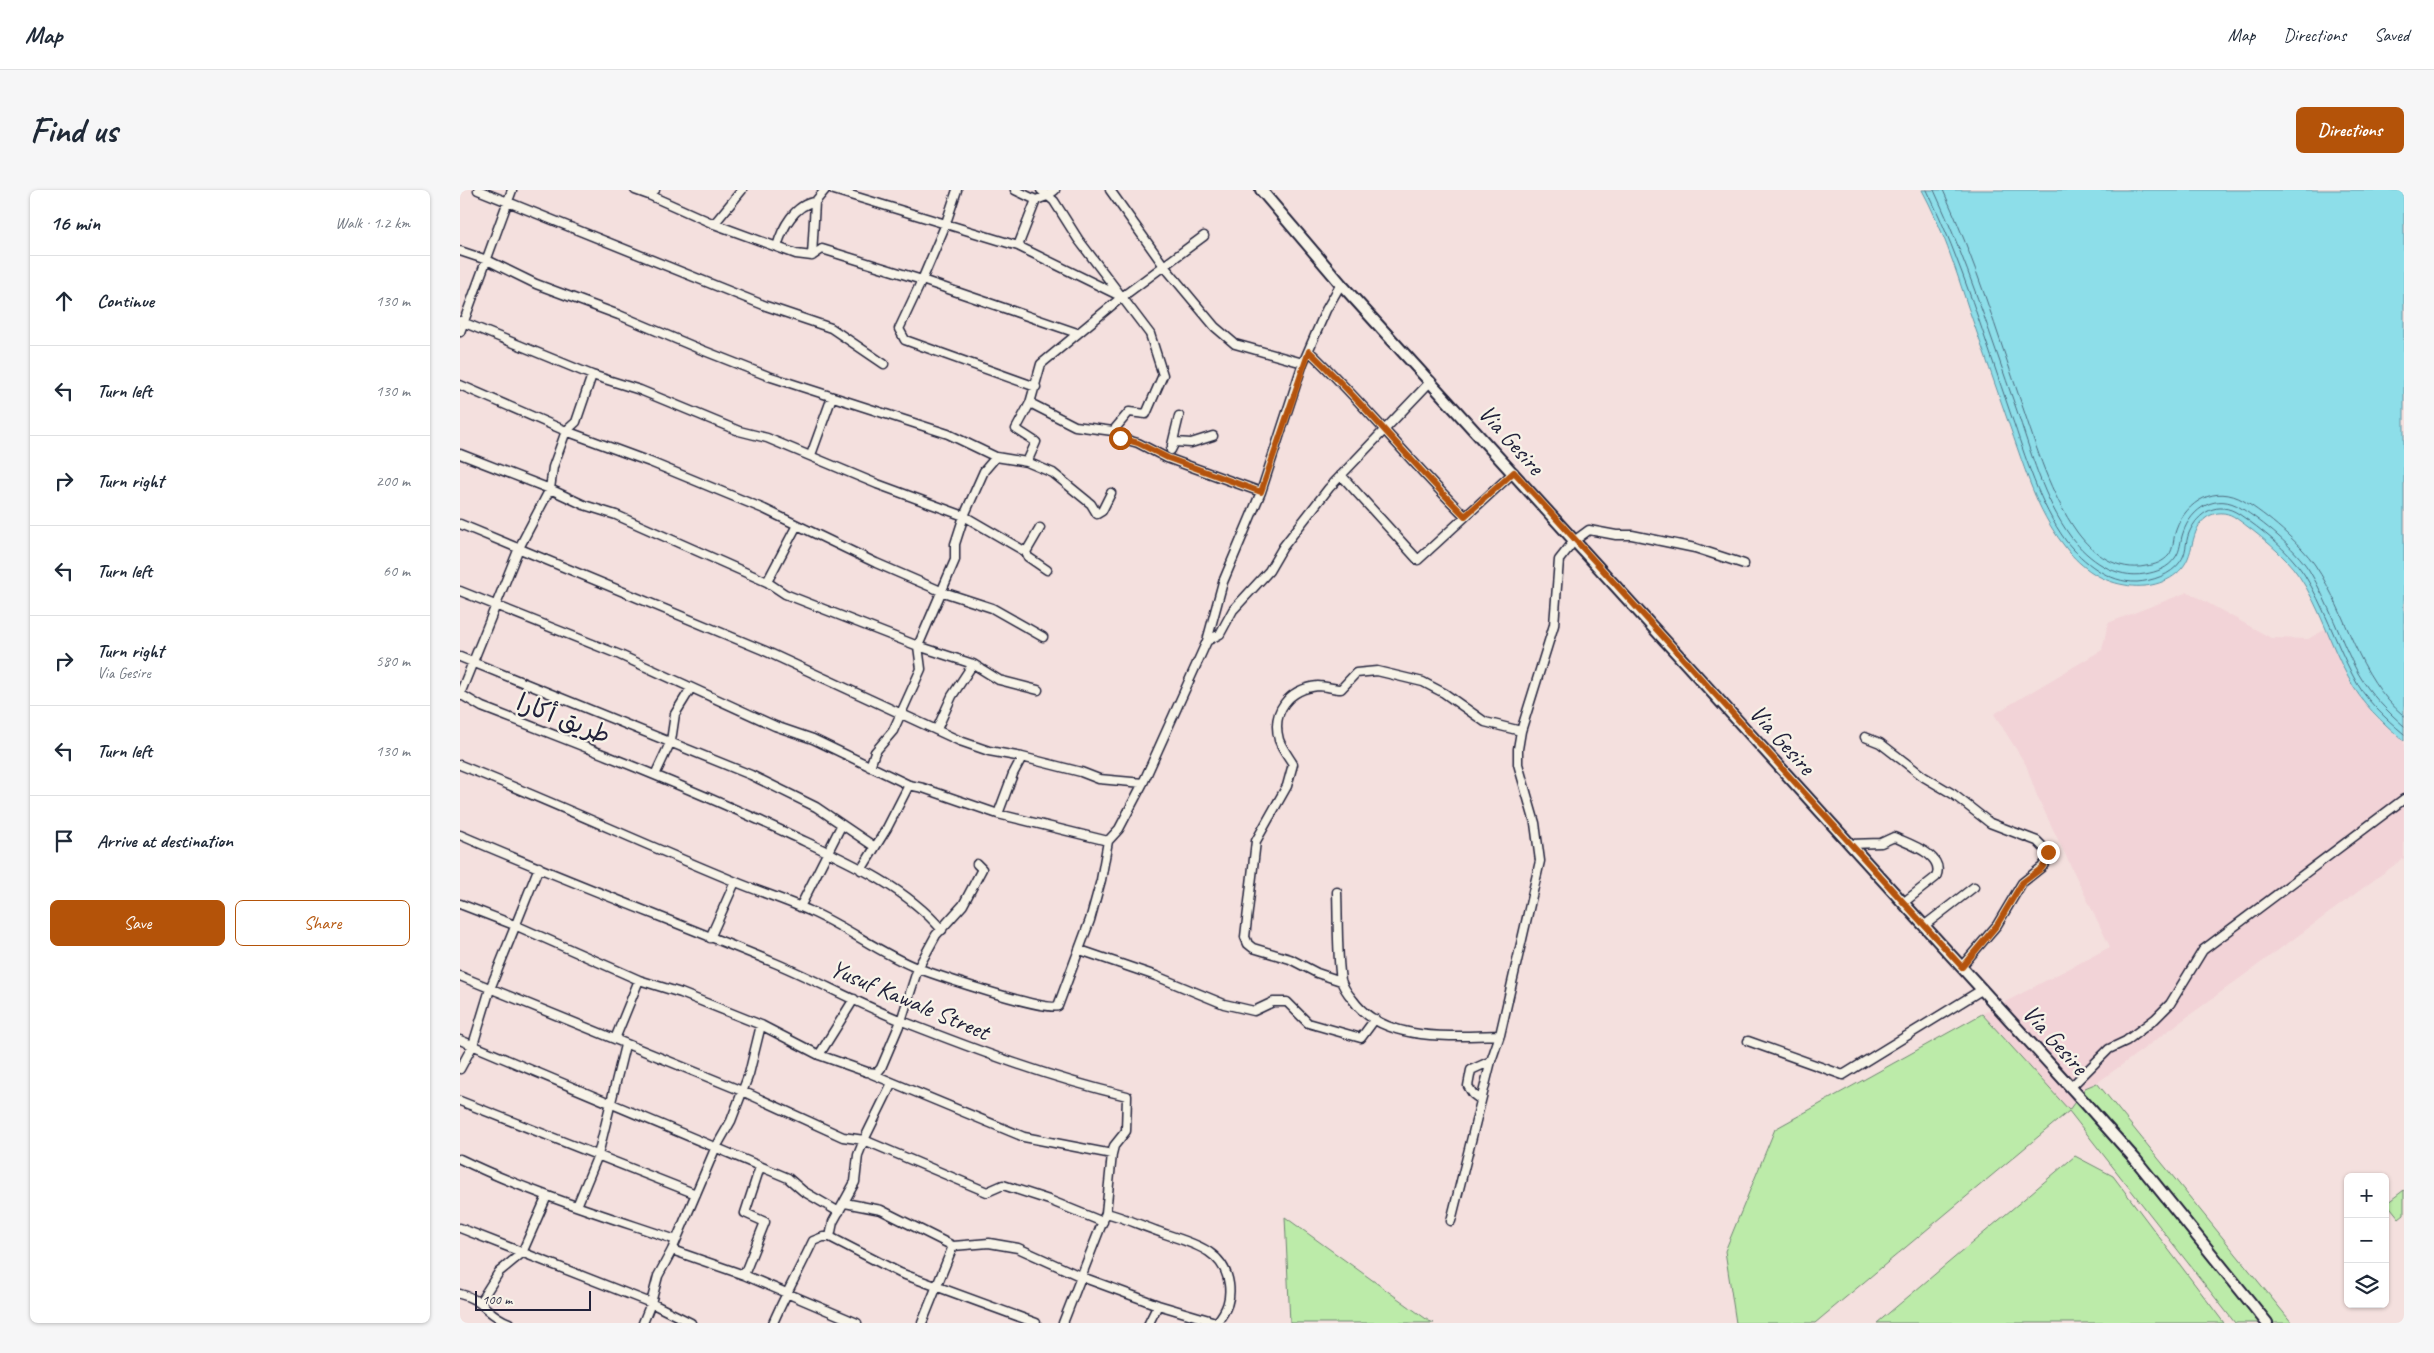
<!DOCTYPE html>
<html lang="en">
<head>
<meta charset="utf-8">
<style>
	body { margin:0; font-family:Caveat,"Playpen Sans Arabic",sans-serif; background:#f6f6f7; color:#1f2937 }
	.controls { position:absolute; right:15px; bottom:15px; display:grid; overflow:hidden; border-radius:8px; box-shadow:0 1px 4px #0004 }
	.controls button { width:45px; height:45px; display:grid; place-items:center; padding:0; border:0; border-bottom:1px solid #e0e1e3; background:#fff; color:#1f2937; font:25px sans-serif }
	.scale { position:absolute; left:15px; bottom:12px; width:116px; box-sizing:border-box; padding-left:5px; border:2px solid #22223b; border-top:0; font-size:14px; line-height:18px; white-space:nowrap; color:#22223b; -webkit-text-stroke:4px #f7f3e8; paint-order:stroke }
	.stop { position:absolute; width:15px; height:15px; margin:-11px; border:4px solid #b45309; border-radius:50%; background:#fff }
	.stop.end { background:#b45309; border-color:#fff; box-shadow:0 1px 5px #0008 }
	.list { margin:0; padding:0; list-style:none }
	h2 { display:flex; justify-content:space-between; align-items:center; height:65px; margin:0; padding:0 20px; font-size:21px }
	h2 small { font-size:16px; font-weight:400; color:#747a83 }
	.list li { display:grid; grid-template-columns:32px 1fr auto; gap:15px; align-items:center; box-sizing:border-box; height:90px; padding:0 20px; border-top:1px solid #e0e1e3 }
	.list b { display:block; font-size:19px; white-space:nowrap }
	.list p { margin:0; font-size:16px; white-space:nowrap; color:#747a83 }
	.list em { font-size:16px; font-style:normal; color:#747a83 }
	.actions { display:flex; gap:10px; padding:15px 20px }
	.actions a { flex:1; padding:11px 0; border:1px solid #b45309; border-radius:8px; text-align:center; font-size:18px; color:#b45309 }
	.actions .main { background:#b45309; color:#fff }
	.icon { flex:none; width:28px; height:28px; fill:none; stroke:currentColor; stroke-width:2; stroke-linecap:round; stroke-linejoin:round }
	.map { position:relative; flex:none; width:1944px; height:1133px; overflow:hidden; border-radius:8px }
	header { display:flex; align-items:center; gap:30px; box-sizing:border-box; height:70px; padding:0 25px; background:#fff; border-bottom:1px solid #e0e1e3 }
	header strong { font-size:24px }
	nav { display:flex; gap:28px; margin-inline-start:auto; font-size:18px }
	.intro { display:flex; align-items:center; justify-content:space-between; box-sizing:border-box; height:120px; padding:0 30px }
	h1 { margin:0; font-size:35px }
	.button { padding:12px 22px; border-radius:8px; background:#b45309; color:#fff; font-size:18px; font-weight:700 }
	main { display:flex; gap:30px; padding:0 30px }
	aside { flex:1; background:#fff; border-radius:8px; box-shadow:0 1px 4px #0004 }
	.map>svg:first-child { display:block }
</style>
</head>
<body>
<header>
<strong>Map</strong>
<nav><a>Map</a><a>Directions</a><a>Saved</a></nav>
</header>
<div class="intro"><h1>Find us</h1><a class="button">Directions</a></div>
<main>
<aside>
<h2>16 min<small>Walk · 1.2 km</small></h2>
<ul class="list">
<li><svg class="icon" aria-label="ahead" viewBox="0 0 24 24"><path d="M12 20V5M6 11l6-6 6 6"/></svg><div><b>Continue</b></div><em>130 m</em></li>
<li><svg class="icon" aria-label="left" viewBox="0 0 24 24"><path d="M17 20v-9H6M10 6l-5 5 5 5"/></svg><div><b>Turn left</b></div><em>130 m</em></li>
<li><svg class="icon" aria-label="right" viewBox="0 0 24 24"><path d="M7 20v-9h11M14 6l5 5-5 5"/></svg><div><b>Turn right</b></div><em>200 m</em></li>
<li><svg class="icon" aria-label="left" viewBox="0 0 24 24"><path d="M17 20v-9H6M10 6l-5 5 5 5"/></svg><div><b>Turn left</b></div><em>60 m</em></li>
<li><svg class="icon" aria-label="right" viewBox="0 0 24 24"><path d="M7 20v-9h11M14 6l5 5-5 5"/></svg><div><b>Turn right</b><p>Via Gesire</p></div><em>580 m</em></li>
<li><svg class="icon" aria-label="left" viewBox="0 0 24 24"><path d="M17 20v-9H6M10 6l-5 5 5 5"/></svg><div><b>Turn left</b></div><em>130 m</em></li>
<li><svg class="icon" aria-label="arrive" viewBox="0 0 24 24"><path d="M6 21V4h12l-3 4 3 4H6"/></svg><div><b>Arrive at destination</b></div></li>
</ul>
<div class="actions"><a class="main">Save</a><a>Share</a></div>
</aside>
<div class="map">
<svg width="1944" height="1133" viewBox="0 0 1944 1133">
	<rect width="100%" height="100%" fill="#f4e0de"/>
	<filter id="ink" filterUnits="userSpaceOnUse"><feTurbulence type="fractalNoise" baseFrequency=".02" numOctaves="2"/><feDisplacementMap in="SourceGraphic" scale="10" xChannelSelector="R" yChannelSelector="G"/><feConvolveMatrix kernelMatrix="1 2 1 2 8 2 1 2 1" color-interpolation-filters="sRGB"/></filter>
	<g filter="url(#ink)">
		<path fill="#f2d3d7" d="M1728,402L1811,448L1848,449L1866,439L1887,487L1899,505L1916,527L1944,551V668L1637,893L1625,898L1609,921L1522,824L1650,757L1577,606L1566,575L1534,524L1642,460L1648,433Z"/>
		<path fill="#bceba9" stroke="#6f8672" d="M1522,824L1609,920L1625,898L1637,893L1832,1133H1775L1609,921L1355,1133H1276L1265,1061L1315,939Z
			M1615,966L1653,986L1764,1133H1417Z
			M1944,1000V1024L1939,1028L1927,1013Z
			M825,1027L969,1131L974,1133H830Z"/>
		<path fill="#8ddee9" stroke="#6293a3" d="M1462,0H1944V551C1922,532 1901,513 1888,487C1870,454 1860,417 1839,386C1824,364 1798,344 1776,328C1769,323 1760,321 1751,325C1729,335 1736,362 1722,378C1709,394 1684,399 1665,395C1639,391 1618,375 1603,354C1577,321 1565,279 1551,240C1537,199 1522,158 1508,117C1495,77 1482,37 1462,0Z"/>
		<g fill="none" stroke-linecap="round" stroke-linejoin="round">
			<path stroke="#4d6d81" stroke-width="1" d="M1467,0C1502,72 1525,150 1551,225C1566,268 1579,314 1606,351C1623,372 1649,393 1677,392C1692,391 1711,385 1720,372C1727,363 1725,353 1729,343C1738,322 1758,310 1779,324C1801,339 1829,361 1844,384C1864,416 1875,451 1892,484C1904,509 1924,527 1944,544
				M1474,0C1507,71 1530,145 1556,218C1571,262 1583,309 1611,347C1629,370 1655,389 1685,384C1697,382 1708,378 1715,368C1721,360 1720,351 1723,343C1731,318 1757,302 1781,318C1803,332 1835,358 1849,380C1869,413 1880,450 1898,483C1910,504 1926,520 1944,536
				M1483,0C1515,69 1537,143 1562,215C1577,259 1590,304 1617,342C1633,364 1658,382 1686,376C1695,375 1703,372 1709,365C1714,358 1713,348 1716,340C1726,311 1756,294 1784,311C1807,325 1840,353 1855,375C1889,426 1896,485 1944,526"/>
			<defs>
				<path id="minor" d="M18,0L306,116L371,138L424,174
					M175,0L189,5L195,0
					M374,0L558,56L660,106
					M555,0L576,10L587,6L595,0
					M581,0L594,11L618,49L690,144L703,185L686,224L669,222L653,241
					M650,0L704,76L755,137L775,154L843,173
					M189,5L254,34L336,64L352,66L355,12L365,0
					M254,34L282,0
					M558,56L576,10
					M317,57C322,38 335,14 355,12
					M0,61L27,70L76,94L159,125L242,160L308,186L488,244L536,267L567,272L593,283L631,314L637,324L642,321L651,303
					M352,66L362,59L462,90L485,36L497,0
					M0,131L132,185L180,200L279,241L307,248L417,294L504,326L566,362L568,367L587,380
					M0,142L52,0
					M849,161C904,213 951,273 1005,326
					M0,195L106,241L190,272L304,319L416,373L483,402L532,418L583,447
					M576,197L445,150L439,139L462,90L617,143
					M570,213L615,236L653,241L660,248L678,253L707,268L801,302
					M712,255L719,226
					M711,260L715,252L731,253L753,246
					M0,264L90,299L124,315L156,325L307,392L325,404L458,456L513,474L539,490L578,500
					M351,265L372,207
					M567,272L576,252L556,239L570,213L581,174L662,107L744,46
					M881,285L958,370L1054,282
					M0,334L303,460L500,551L529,561L562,567L621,582L639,589L683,593
					M566,362L580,338
					M307,392L337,335
					M0,401L160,465L315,536L353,549L449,595L463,598L538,624L648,651
					M747,451L760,444L773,420L809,381L823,357L869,298L971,191
					M0,467L291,585L356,617L415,657
					M0,504L22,517C126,557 229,597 329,644C382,669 443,694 482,740
					M0,504L59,358L90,299L93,277L106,241L116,232L132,185
					M477,539L492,506L513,474
					M1405,547L1420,553L1464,587L1493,604L1530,633L1577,651L1588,662L1587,670L1582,677L1562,693L1537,735L1501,777
					M0,575C93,612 183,654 276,692C300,702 326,710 350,721C387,737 419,763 457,778C476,785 585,822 598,816L630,730L641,690L648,651L659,639L683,593L747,451L763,392L801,302L843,173L866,120L881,94
					M410,577L415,562L433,541L461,479L458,456L495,370V354L504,326L524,281L536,267
					M195,585L211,551L215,524L231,498
					M538,624L553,584L562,567
					M0,645C104,690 210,730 315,773C358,791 399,814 442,831C516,860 590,888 667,906L666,941L654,956L652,964L646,1023L603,1133
					M1390,654L1421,653L1434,647C1449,654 1486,665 1476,687L1443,713
					M401,680L427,638L449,595
					M877,702C878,728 877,766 881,790C883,798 888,804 893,810C923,853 994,846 1040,845
					M0,714L57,736L179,790L221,803L301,835L359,865L407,882L417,883L421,878L441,831L458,778L476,745L503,715L522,679L517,674
					M340,717L381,636
					M1465,735L1514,697
					M250,748L275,692
					M620,760L696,786L764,814L794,821L813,812H827L848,833L901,848L915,829
					M0,786L282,901L383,947L404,950L398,965L395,992L373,1032L370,1047
					M881,791L857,783L830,769L793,758L788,754L785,747L796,651L827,596L833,574C828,566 822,558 819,550C811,521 829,499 858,496C866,496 874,499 881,499L896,483L917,481L963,492L984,503L1025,532L1061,541
					M155,849L179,790
					M0,850L328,988L343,1001L379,1022
					M1288,851L1383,885L1523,799
					M359,865L394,809
					M0,879L13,855L30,799L79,677
					M412,884L564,947L652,964
					M432,893L404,950L527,1002L543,995L589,1010L643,1032
					M1611,897L1649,859L1666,851L1695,829L1710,814L1743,760L1944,609
					M1021,910L1013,904L1008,896L1011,880L1031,871
					M0,911L236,1004
					M0,969C70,1003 143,1025 216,1050
					M385,1013L421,1020L493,1056
					M117,1016L138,965L165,855
					M646,1023C663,1027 680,1035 697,1041C725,1052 764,1057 769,1094C771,1109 767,1120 757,1132
					M991,1031L1031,871L1040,845L1080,671L1075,633L1058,574V559L1061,541L1094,435L1099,370L1114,351L1129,340L1156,345H1172L1235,358L1284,374
					M0,1038L191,1113L231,1133
					M212,1060L284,1085L397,1133
					M284,1085L305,1032L285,1023L300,977
					M0,1104C23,1109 28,1126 49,1133
					M20,1112L39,1082L62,1063L87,1006
					M183,1133L191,1113L198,1086L212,1060L255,959L271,931L289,884L301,835
					M313,1133C325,1105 340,1079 353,1051L363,1047H370L440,1083L576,1133
					M462,1133L493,1056L529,1053L558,1058L622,1087L698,1115L759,1133
					M689,1133L698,1115"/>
				<path id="secondary" d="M801,0L881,94L1626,914L1675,969L1807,1133"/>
			</defs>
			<use href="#minor" stroke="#22223b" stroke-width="11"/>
			<use href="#secondary" stroke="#22223b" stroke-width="14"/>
			<use href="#minor" stroke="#f7f3e8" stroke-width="8"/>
			<use href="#secondary" stroke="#f7f3e8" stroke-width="10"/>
		</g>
	</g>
	<g fill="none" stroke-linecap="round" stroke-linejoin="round" filter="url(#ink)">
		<path stroke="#b45309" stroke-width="6" d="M660,248L678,253L708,268L801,302L849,161C904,213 951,273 1005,326L1054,282L1502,777L1537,735L1562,693L1582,678L1587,670L1588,662"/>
	</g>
	<g text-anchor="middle" stroke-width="4.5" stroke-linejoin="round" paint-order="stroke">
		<g font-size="25" fill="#22223b" stroke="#f7f3e8">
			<text transform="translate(1052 249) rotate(48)" y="9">Via Gesire</text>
			<text transform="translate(104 528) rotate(21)" y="9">طريق أكارا</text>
			<text transform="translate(1323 549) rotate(48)" y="9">Via Gesire</text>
			<text transform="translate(450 809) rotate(23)" y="9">Yusuf Kawale Street</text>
			<text transform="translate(1596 849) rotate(48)" y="9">Via Gesire</text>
		</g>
	</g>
</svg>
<div class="controls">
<button>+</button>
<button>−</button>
<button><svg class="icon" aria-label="layers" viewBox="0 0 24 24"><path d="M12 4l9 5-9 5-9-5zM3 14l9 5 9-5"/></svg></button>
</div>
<div class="scale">100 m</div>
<div class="stop" style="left:660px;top:248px"></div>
<div class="stop end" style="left:1588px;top:662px"></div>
</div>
</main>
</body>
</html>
